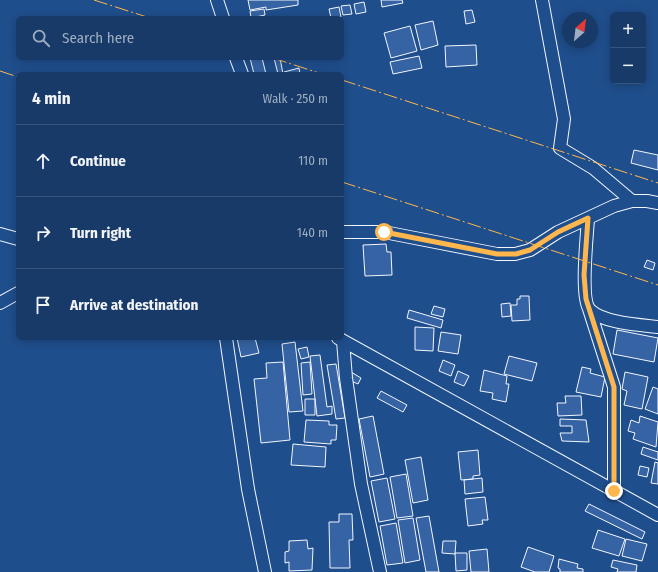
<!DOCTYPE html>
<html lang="en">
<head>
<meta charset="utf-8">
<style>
	body { margin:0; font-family:"Fira Sans Condensed",sans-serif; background:#244571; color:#f1f3f6 }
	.controls { position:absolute; right:12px; top:12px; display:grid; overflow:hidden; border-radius:6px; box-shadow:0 2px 10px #0003 }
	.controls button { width:36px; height:36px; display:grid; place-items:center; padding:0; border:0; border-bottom:1px solid #36547d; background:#173a69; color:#f1f3f6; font:20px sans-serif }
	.compass { position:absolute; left:562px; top:12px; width:36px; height:36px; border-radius:50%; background:#173a69; box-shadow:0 2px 10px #0003; rotate:28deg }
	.stop { position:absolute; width:12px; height:12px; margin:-9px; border:3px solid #ffb74d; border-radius:50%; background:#fff }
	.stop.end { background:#ffb74d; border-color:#fff; box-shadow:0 1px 4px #0008 }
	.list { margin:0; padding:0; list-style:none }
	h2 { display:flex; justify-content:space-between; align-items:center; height:52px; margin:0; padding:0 16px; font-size:17px }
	h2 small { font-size:13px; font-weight:400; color:#9eadc0 }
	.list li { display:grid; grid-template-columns:26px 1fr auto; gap:12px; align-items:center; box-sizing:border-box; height:72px; padding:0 16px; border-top:1px solid #36547d }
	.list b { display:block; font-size:15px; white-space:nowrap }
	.list em { font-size:13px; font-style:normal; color:#9eadc0 }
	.icon { flex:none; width:22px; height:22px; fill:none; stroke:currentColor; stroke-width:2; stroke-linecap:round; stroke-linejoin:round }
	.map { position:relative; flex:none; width:658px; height:572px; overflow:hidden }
	.search { position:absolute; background:#173a69; box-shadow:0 2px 10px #0003; left:16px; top:16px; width:328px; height:44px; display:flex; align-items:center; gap:10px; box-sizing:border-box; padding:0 14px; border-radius:6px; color:#9eadc0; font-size:15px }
	.panel { position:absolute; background:#173a69; box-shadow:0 2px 10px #0003; left:16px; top:72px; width:328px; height:268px; border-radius:6px }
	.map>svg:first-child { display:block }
</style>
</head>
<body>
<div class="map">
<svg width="658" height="572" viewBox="0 0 658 572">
	<rect width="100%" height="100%" fill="#1f4e8c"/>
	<path fill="#3563a3" stroke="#f2f6ff" d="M248,0H298V5L266,10V7L250,10Z
		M381,0H402L403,3L382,7Z
		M364,2L366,12L356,14L354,4Z
		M350,5L352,14L343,15L341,6Z
		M339,7L341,17L331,18L329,9Z
		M264,9L265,15L251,18L250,11Z
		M472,10L475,22L466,24L464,11Z
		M433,21L438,45L421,50L415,25Z
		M410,26L417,51L391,58L384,33Z
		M476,45L477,65L446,67L445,46Z
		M419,56L422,68L393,74L390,62Z
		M250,58H262L266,74H254Z
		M274,58H280L283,74H278Z
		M299,68L300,74H284V72Z
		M634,150L658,155V170L631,163Z
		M386,244L387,252H391L392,275L365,276L363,245Z
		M647,260L655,263L653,270L644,267Z
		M520,296H529L530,320L512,321L511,305H517V299H520Z
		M510,303L511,316L502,317L501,304Z
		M434,306L445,309L443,317L431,314Z
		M409,310L443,320L441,328L407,318Z
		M415,327L434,328L433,351L415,350Z
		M617,330L658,338L654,362L613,354Z
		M441,332L461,335L458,354L438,351Z
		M237,338H255L259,353L241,357Z
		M295,342L303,411L289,412L282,344Z
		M307,347L309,357L301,359L298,349Z
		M320,355L327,407L332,406V414L317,416L310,356Z
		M509,356L537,363L532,381L504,374Z
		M443,360L455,365L451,376L439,371Z
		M283,362L290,440L261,443L254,379L267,378L266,363Z
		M310,362L312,394L303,395L301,363Z
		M336,364L345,418L336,419L327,365Z
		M582,367L591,369L590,373L605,377L601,397L576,392Z
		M484,370L507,376L506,384H509L506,402L492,399L493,393L480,391Z
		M458,371L469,376L464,386L454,382Z
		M351,372L361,378L358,384L347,379Z
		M625,372L648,377L642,409L624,405L627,391L622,389Z
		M653,387L658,389V414L645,409Z
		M381,391L407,405L403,412L377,398Z
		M565,396H581L582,415L558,416L557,403H566Z
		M305,399H315V415H305Z
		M373,416L384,474L370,477L359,419Z
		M640,416L658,422L656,447L633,439L635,433L628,431L631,420L639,423Z
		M560,419L586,420L589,442L562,441L560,433H572V426H560Z
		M306,420L329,421V425H337L336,440H331V444L304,442Z
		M293,444L326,447L325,467L291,465Z
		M643,447L658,452V460L641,454Z
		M478,450L480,475L473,476V479L461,480L458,452Z
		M421,457L428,500L413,503L405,460Z
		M655,462L658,463V484L651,483Z
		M640,466L649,468L647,477L638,475Z
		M406,474L413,516L397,518L390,477Z
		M387,478L395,519L379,522L371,481Z
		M482,478L483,492L465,494L464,480Z
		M485,497L488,520H482L483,524L468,526L465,499Z
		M589,504L645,532L642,539L585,511Z
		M339,514H352L353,540H349L350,568H330L329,522H339Z
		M429,516L439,572H426L416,518Z
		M413,518L420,560L405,563L398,520Z
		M396,523L403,563L387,565L380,526Z
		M598,530L625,539L619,556L592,548Z
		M626,539L647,544L642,561L622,556Z
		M307,540L308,549L313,548L312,570L289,571V562L285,563V552L289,551V541Z
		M443,541H456L455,554L442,553Z
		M528,547L554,556L549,572H535L521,567Z
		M487,549L489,572H471L469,551Z
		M455,553H467V570L456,571Z
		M559,559L578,564L577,568L583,569V572H560V569L558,568Z
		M613,560L637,565L636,572H617L618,569L611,567Z"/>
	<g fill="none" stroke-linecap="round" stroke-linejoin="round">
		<defs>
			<path id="street" d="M217,0L223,18
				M542,0L564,119L560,148L593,168L632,201
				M236,58L242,74
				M588,219C587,235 580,300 590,310C603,323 640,325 658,327
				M342,232H384L497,254H515L530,250L558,232L614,206L632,201H647L658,203
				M0,234L18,239
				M0,303L18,293
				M589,309L614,387V491
				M226,338L248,489L265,572
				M338,338L658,515
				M343,341L346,378L361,484L380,572"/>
		</defs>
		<use href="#street" stroke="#f2f6ff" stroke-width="14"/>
		<use href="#street" stroke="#1f4e8c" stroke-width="12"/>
		<path stroke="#ffb74d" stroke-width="1" stroke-dasharray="14 3 2 3" stroke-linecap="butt" d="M94,0L150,18
			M273,58L322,74
			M0,71L18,77
			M342,80L658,183
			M342,182L658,285"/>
	</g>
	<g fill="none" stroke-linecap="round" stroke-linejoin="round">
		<path stroke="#ffb74d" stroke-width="5" d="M384,232L497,254H516L530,250L558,232L588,218L584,275L586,299L614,387V491"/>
	</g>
</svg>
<div class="controls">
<button>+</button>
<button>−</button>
</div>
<svg class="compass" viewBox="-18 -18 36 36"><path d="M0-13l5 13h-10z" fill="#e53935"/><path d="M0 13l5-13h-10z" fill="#9eadc0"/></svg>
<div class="stop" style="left:384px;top:232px"></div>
<div class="stop end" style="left:614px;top:491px"></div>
<div class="search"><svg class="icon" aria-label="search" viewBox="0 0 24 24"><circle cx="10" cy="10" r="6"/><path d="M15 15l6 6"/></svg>Search here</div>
<section class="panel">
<h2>4 min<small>Walk · 250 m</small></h2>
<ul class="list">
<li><svg class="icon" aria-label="ahead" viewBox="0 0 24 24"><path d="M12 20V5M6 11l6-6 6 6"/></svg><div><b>Continue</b></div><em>110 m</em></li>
<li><svg class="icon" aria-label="right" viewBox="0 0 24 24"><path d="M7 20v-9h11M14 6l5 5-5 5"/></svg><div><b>Turn right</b></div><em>140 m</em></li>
<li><svg class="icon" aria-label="arrive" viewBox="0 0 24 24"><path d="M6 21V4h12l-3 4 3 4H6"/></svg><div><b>Arrive at destination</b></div></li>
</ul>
</section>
</div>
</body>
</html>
